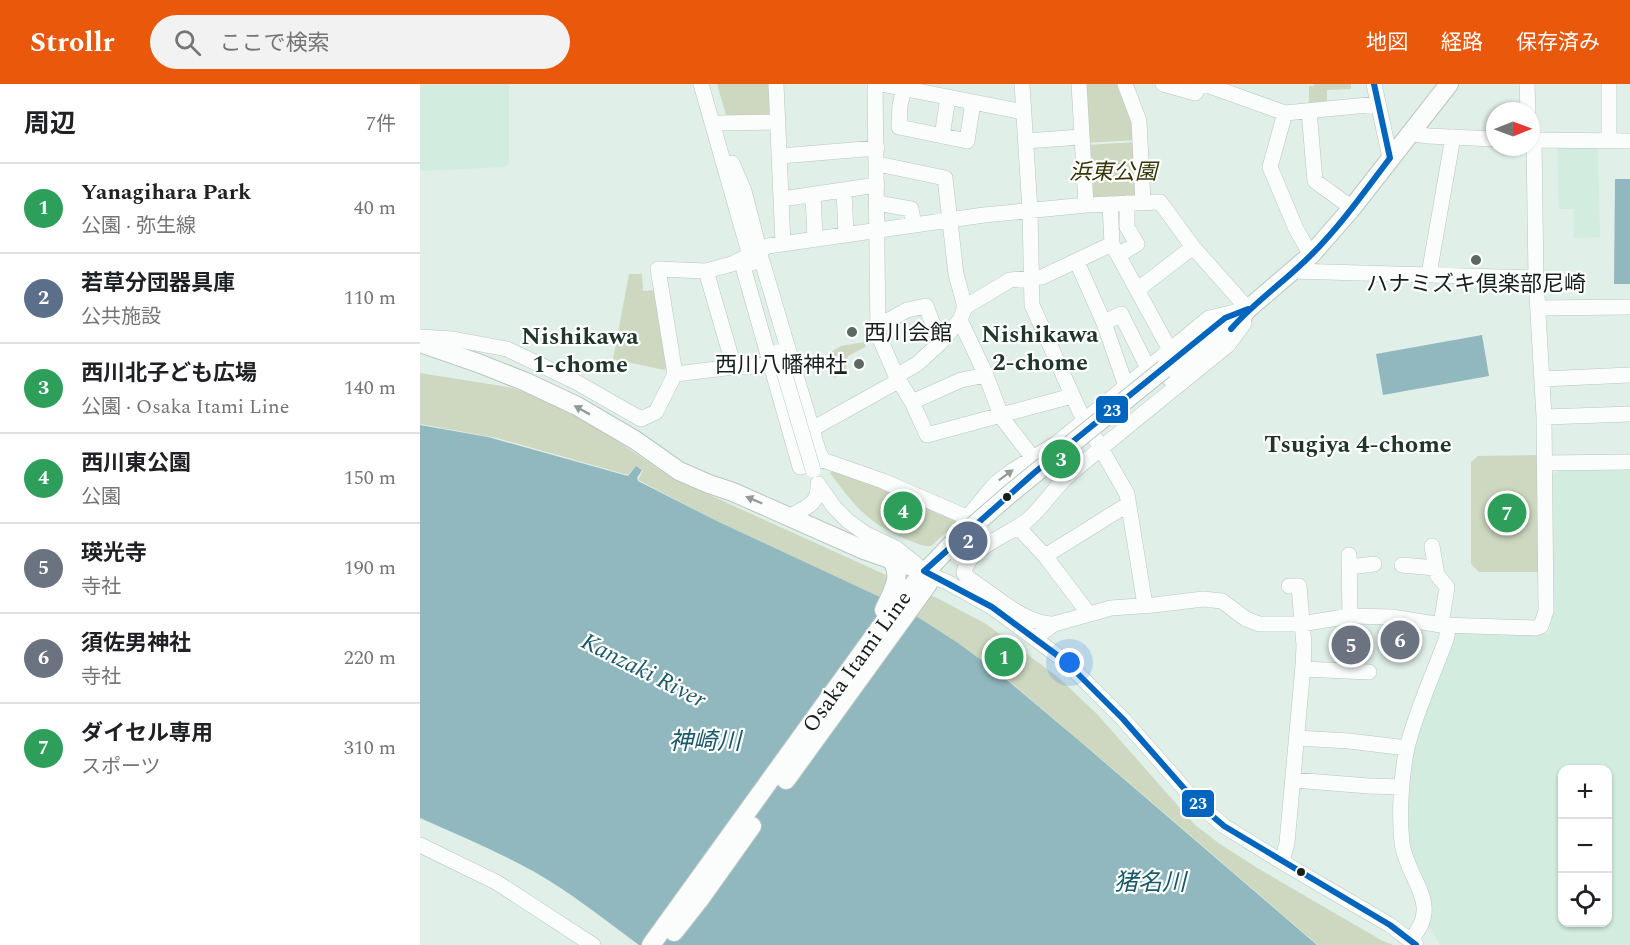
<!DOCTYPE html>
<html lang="ja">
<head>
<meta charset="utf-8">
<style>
	body { margin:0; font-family:Spectral,"Noto Sans JP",serif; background:#f2f2f2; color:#202124 }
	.controls { position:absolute; right:18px; bottom:18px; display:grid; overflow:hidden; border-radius:12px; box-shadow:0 2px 4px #0004 }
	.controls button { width:54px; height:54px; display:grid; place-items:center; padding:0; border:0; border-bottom:2px solid #e0e0e0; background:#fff; color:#202124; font:30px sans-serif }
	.compass { position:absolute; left:1066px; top:18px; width:54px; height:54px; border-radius:50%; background:#fff; box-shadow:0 2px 4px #0004; rotate:89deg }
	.you { position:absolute; left:650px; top:579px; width:21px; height:21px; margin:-15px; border:4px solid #fff; border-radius:50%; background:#1a73e8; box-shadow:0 0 0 9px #1a73e833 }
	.badge { display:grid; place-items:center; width:39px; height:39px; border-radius:50%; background:#ea580c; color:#fff; font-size:20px; font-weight:700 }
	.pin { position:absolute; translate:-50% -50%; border:3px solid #fff; box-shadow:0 2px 6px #0006 }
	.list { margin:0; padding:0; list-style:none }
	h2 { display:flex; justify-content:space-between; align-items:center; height:78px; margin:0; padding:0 24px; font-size:26px }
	h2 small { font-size:20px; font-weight:400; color:#757577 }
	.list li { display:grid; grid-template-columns:39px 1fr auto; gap:18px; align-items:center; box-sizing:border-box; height:90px; padding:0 24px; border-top:2px solid #e0e0e0 }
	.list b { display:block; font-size:22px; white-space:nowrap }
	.list p { margin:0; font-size:20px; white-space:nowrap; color:#757577 }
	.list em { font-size:20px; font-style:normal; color:#757577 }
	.icon { flex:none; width:33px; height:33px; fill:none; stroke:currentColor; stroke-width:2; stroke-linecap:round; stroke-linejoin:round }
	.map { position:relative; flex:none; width:1210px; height:861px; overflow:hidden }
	header { display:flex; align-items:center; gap:36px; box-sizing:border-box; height:84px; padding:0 30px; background:#ea580c; color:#fff }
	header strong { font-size:28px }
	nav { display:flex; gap:33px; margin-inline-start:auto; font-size:21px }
	.search { width:420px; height:54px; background:#f2f2f2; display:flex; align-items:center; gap:15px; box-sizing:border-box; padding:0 21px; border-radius:33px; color:#757577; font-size:22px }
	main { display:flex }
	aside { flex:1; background:#fff }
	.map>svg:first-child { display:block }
</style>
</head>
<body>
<header>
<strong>Strollr</strong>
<div class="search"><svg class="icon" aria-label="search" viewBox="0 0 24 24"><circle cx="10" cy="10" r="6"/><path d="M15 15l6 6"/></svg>ここで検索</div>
<nav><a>地図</a><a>経路</a><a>保存済み</a></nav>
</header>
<main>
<aside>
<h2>周辺<small>7件</small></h2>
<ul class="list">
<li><span class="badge" style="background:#2e9e5b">1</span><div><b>Yanagihara Park</b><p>公園 · 弥生線</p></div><em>40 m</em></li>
<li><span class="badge" style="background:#5c6f8a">2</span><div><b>若草分団器具庫</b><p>公共施設</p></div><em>110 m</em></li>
<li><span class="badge" style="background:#2e9e5b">3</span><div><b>西川北子ども広場</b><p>公園 · Osaka Itami Line</p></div><em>140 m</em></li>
<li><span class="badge" style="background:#2e9e5b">4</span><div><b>西川東公園</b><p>公園</p></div><em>150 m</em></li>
<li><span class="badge" style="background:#6b7280">5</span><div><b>瑛光寺</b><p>寺社</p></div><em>190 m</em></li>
<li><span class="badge" style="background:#6b7280">6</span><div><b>須佐男神社</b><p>寺社</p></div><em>220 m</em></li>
<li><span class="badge" style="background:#2e9e5b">7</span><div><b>ダイセル専用</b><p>スポーツ</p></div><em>310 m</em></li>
</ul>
</aside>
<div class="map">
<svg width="1210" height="861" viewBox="0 0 1210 861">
	<rect width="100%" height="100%" fill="#e0efe8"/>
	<path fill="#d2ece0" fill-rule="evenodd" d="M0,0H89V79L85,83L0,87Z
		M1137,63H1178L1180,153L1154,154L1153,125H1139Z
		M1139,385H1210V861H1020L1008,841L987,757V698L993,664L1034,545L1130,550V395ZM1142,686H1188V838H1142Z"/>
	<path fill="#ced8c0" d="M297,0H354V32L310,34L306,31Z
		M662,0H701L717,56L665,59Z
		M894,0H931V5L907,6V22L889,23V2H894Z
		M717,58L720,113L669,115L666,61Z
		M209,190H222L223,207L236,206L248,283L244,286L193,275Z
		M445,258V263L428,272L424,290L414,294L409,269L421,262Z
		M0,289L88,303L120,313L162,333L250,393L519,515L566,540L638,593L677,630L775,741L800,760L839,785L961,856L973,861H898L686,679L575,585L539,560L499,534L460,513L295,436L218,396L223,386L216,382L208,391L77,354L0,340Z
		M650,357L660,373L633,394L623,378Z
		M1122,371V488H1059L1051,480V378L1058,372Z
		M415,384L540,436L511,462C503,463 496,459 488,456C449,440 435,423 410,389Z"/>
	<path fill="#92b8bf" d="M1195,95H1210V200H1194Z
		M1062,251L1069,292L963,311L956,270Z
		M0,341L68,353L208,392L216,382L222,386L217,394L218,397L297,437L460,513L496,532L538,559L575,586L662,659L897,861H219C184,835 150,808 113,787C77,767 38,751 0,734Z"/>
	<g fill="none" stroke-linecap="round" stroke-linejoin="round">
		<defs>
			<path id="minor" d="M281,0L332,179
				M356,0L363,160
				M455,0L458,250L476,292L492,318L507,351L652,312
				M461,0L604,28
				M602,0L610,127L612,221L659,326L707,410L725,521
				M659,0L666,121
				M705,0L719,37L723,118
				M743,0L775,9L781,0
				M784,0L865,29L958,20
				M954,0L970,74
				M1107,0L1108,27
				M1189,0V56
				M484,5L480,21L479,43L547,57L553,18
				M889,27L895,97L932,124
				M865,29L850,83L876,145L891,171
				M300,39L357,38
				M990,49L1008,52L1075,55
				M522,52L528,14
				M1111,56L1210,57
				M606,57L661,53
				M360,72L457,64
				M312,79L324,107L341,173
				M458,80L525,94L536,190L545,223L540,236L520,259L497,280L476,292
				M424,106L426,151
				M393,111L395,155
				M362,115L457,101
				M457,119L491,125L494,141
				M690,120L692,160L750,266
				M329,171L324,186L380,383L403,376L463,397L544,432L560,449
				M329,171L342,177L399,369L403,376
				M698,171L717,160L707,143V119
				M657,178L684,239L706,302
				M286,187L314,283
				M872,187L1116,194
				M1009,190L1033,53
				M717,206L773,163
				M545,223L590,196L622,193L692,160
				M1118,224L1210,223
				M540,236L565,289L582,334L613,374
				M684,239L701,230L728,284
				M458,242L487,226L506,222L520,259
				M0,253L33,255L87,265L156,298L221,335L236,328L255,290
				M351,281L314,283L255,290L238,185L286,187L312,180L348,162L564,131L666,121L740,118L773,163L828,225
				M1122,295L1210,291
				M492,318L541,296L566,291
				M1124,333L1210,330
				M392,345L478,297
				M1125,379L1210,378
				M398,400L414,423L428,437L446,450L476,464L498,482
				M370,432C386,424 399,420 398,400
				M547,434L575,400L592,387L637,359L789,234L828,225
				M598,443L625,472L669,530
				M1012,462L1017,491L1027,503L1021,541
				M929,471L930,532
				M625,472L707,421
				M982,481L1015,484
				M930,483L954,480
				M514,493L527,498L572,523L645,577L703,635L776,718L804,742L862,778L970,841L996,861
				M634,540C605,541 572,509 548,494L544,489C547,465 588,451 605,438C622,425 633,405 649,391C701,347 755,304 808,261L824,239
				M615,554L634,540L691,524L734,521L783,515L802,517L826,535L839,540H881L930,532L972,533L1021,541L1116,544L1121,542L1126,527L1124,333L1116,194L1114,56
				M883,585L949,588
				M877,654L929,657L987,664
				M874,696L949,702L982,703
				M0,761L76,798L173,861
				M862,778L867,759L883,582L884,561L879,502H869
				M990,856C1024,820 987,797 982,759C979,731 981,692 987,664C996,627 1013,591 1026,556L1029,541"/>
			<path id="major" d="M0,259L58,279L106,298L157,322L215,356L259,387L289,400L313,408L444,466L504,487L514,493
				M751,294L813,244L828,225L891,171L932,124L1029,0
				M464,526C471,510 483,493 472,477
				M366,696L508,500
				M254,848L280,815L332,742
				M231,861L459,545L490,504L531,461"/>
		</defs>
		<use href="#minor" stroke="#bac6c0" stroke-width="16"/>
		<use href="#major" stroke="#bac6c0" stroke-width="20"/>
		<use href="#minor" stroke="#fafdfc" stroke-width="15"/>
		<use href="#major" stroke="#fafdfc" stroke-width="18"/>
		<defs>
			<path id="minor-bridge" d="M358,268L393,386"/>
			<path id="major-bridge" d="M531,461L591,409L744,285
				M539,471L562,450"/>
		</defs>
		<use href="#minor-bridge" stroke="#bac6c0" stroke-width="16" stroke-linecap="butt"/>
		<use href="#major-bridge" stroke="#bac6c0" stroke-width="20" stroke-linecap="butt"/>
		<use href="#minor-bridge" stroke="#fafdfc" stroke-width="15"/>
		<use href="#major-bridge" stroke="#fafdfc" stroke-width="18"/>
		<defs>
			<path id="bus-1" d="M828,225L805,234L614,389L504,487L572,523L645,577L703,635L776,718L804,742L970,841L996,861
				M811,245C835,217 866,197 892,170C921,141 945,107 970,74L954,0"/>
		</defs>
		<use href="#bus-1" stroke="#fff" stroke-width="10"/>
		<use href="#bus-1" stroke="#0065bd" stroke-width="6"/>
	</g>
	<defs><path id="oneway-solid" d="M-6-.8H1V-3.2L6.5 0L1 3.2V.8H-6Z" transform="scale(1.5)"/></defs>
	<g fill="#949a97">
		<use href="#oneway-solid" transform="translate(162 326) rotate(-151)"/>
		<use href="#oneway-solid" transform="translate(586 391) rotate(-37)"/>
		<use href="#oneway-solid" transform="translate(334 416) rotate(-157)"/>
	</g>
	<g fill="#5d6863" stroke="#fff" stroke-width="2">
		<circle cx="1056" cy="176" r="6"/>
		<circle cx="432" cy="248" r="6"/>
		<circle cx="439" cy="280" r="6"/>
	</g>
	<g fill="#17201c" stroke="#fff" stroke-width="2">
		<circle cx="587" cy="413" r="5"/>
		<circle cx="881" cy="788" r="5"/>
	</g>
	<g text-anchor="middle" stroke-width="4.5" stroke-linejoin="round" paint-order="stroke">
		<g font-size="22" font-style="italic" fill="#353706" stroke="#fff">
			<text x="693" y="95">浜東公園</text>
		</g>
		<g font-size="22" fill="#17201c" stroke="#fff">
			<text x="1056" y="207">ハナミズキ倶楽部尼崎</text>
			<text x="444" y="256" text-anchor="start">西川会館</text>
			<text x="427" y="288" text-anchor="end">西川八幡神社</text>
		</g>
		<g font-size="22" fill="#17201c" stroke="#fff">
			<text transform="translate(436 577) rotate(-54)" y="8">Osaka Itami Line</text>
		</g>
		<g font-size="24" font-weight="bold" fill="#20362c" stroke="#fff">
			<text x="620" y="258">Nishikawa<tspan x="620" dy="28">2-chome</tspan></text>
			<text x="160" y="260">Nishikawa<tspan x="160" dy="28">1-chome</tspan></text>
			<text x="938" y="368">Tsugiya 4-chome</text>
		</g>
		<g font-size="24" font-style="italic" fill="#195a69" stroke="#fff">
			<text transform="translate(224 586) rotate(27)" y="8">Kanzaki River</text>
			<text x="285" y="665">神崎川</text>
			<text x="730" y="806">猪名川</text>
		</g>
	</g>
	<g stroke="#fff" stroke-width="2">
		<rect x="675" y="311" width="34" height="29" rx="6" fill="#0065bd"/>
		<rect x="761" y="705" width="34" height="29" rx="6" fill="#0065bd"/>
	</g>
	<g font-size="16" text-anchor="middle" font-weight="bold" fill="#fff">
		<text x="692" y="332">23</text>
		<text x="778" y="725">23</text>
	</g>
</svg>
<div class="controls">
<button>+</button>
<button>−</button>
<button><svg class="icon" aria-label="locate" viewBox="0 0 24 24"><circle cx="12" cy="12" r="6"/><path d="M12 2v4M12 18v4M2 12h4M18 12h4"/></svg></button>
</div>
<svg class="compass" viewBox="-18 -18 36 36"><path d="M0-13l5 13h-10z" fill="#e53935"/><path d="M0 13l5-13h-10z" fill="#757577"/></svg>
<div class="you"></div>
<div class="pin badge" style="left:584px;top:573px;background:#2e9e5b">1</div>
<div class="pin badge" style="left:548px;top:457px;background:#5c6f8a">2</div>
<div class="pin badge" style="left:641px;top:375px;background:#2e9e5b">3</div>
<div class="pin badge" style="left:483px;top:427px;background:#2e9e5b">4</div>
<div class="pin badge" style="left:931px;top:561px;background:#6b7280">5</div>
<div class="pin badge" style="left:980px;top:556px;background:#6b7280">6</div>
<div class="pin badge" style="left:1087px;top:429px;background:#2e9e5b">7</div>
</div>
</main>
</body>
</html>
